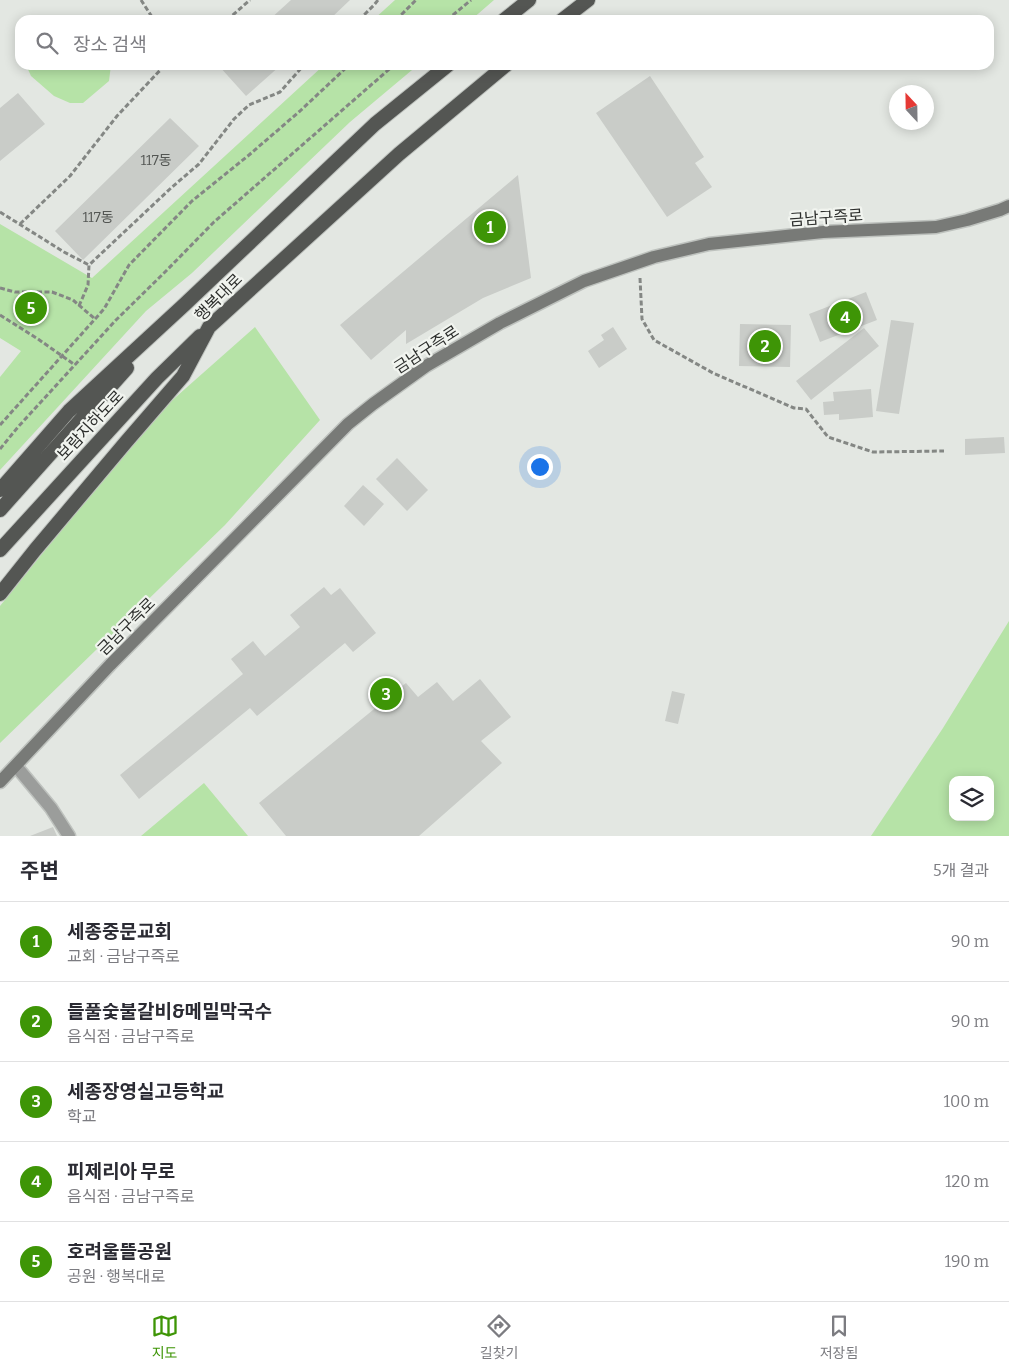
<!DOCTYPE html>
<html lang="ko">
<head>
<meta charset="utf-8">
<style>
	body { margin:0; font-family:Bitter,"Noto Sans KR",serif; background:#f7f7f7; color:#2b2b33 }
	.controls { position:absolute; right:15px; bottom:15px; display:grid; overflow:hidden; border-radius:10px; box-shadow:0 2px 12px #0003 }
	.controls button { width:45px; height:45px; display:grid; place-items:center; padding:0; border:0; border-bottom:1px solid #e1e1e2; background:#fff; color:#2b2b33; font:25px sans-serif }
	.compass { position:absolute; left:889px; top:85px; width:45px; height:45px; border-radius:50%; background:#fff; box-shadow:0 2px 12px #0003; rotate:338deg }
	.you { position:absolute; left:539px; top:466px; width:18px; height:18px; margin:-12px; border:4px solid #fff; border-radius:50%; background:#1a73e8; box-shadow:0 0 0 8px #1a73e833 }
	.badge { display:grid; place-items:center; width:32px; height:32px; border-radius:50%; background:#3e9506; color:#fff; font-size:16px; font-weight:700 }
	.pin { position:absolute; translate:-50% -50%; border:2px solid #fff; box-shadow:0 1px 5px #0006 }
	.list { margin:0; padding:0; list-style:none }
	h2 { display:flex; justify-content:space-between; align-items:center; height:65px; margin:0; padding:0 20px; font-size:21px }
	h2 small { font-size:16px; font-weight:400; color:#7c7c81 }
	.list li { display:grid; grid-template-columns:32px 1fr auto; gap:15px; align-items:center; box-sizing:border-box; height:80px; padding:0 20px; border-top:1px solid #e1e1e2 }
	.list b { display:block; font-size:19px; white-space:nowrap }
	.list p { margin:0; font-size:16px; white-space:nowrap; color:#7c7c81 }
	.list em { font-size:16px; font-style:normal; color:#7c7c81 }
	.icon { flex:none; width:28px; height:28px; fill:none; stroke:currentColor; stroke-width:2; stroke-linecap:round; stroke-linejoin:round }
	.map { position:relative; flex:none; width:1009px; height:836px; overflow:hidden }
	.search { position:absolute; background:#fff; box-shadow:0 2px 12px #0003; left:15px; right:15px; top:15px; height:55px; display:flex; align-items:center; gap:12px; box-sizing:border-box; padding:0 18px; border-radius:15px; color:#7c7c81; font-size:19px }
	.sheet { height:465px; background:#fff }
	nav { display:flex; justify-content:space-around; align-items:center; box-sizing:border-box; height:70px; border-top:1px solid #e1e1e2; background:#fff; font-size:14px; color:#7c7c81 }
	nav a { display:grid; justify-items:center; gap:2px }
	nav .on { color:#3e9506 }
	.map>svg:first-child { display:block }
</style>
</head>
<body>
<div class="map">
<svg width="1009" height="836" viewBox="0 0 1009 836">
	<rect width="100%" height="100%" fill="#e3e7e2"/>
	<path fill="#b6e3a7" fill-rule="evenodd" d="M395,0H494L471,20H373Z
		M26,65H111L109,81L83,103H70L54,96L31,76Z
		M324,65H418L350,122L192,273L146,311L0,470V377L21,351L0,338V224L92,278Z
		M255,327L320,420L225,525L0,743V606L151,419Z
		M1009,621V836H871L943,728ZM953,780H990V817H953Z
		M204,783L248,836H141Z"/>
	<path fill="#c9ccc8" d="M291,0H350L329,20H269Z
		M220,65H281L246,96L219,66Z
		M650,76L704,157L695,163L712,187L667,217L596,113Z
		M18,93L45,124L0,161V108Z
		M170,118L199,146L83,260L55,231Z
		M518,175L531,278L483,298L406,344V330L371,360L340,325Z
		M866,292L877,320L820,342L809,314Z
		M891,320L914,323L899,414L876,411Z
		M740,324L791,325L790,367L739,366Z
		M613,327L627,349L599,368L588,351L604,340L601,335Z
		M864,328L879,346L811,400L796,381Z
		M871,389L873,417L839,420V414L824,415L823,402L834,401L833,392Z
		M1004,437L1005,453L965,455V439Z
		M397,458L428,490L407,511L376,479Z
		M363,485L384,504L364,526L344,506Z
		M324,587L331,595L340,588L376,633L353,652L345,643L257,716L250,708L139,799L120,775L243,674L231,659L253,641L265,656L300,627L290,615Z
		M480,679L511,717L481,741L502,763L419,836H286L259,803L406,683L418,697L437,682L453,701Z
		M672,691L685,694L678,724L665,721Z
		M53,827L57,836H30Z"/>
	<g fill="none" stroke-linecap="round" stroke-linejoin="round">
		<defs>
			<path id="minor" d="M16,766L51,808L69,836"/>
			<path id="secondary" d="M0,782L110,665L348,424L373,404L426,366L500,323L584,281L654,257L709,244L823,232L936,227L967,220L1000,210L1009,206"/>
			<path id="trunk" d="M504,20L529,0
				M562,20L588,0
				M0,490L69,411L184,305L375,124L448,65
				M0,510L127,368
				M0,550L157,378L200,336
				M0,594L35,550L126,442L183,376L209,327L399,154L506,65"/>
		</defs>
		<use href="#minor" stroke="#bec2be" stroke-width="15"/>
		<use href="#secondary" stroke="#bec2be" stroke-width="15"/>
		<use href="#trunk" stroke="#bec2be" stroke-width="16"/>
		<path stroke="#848784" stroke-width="3" stroke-dasharray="5 2.5" stroke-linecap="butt" d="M141,0L154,20
			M227,20L250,0
			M359,20L374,5L378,0
			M396,20L416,0
			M447,20L471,0
			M0,212L64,252L89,265
			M20,224L70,176L117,116L165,65
			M640,278L642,319L654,340L713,373L794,408L806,409L828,437L873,452L944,451
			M0,288L15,292H52L73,300L95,319
			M79,306L88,285L89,265L171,188L199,164L234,119L249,105L280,92L304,65
			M0,315L38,339L75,365
			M0,425L104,309L129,265L192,201L249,155L300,111L349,65
			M0,449L18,427L116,320L166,271L214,222L394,65"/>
		<use href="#minor" stroke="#9b9d9b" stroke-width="12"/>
		<use href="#secondary" stroke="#787a77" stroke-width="12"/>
		<use href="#trunk" stroke="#545653" stroke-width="14"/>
	</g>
	<g text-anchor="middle" stroke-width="4.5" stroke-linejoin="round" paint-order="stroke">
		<g font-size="14" fill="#535653">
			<text x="156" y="165">117동</text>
			<text x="98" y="222">117동</text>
		</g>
		<g font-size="16" fill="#2c2e2c" stroke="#f1f4ef">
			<text transform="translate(826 217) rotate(-4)" y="6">금남구즉로</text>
			<text transform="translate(218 297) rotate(-45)" y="6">행복대로</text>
			<text transform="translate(426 349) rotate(-33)" y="6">금남구즉로</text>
			<text transform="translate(90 425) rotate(-47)" y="6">보람지하도로</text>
			<text transform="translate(126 626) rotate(-45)" y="6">금남구즉로</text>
		</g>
	</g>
</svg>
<div class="controls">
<button><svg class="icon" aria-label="layers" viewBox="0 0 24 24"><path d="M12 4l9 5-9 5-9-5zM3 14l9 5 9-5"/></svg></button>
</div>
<svg class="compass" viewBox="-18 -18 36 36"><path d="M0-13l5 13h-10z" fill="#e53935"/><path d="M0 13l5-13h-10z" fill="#7c7c81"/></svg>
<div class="you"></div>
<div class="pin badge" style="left:490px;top:227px">1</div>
<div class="pin badge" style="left:765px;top:346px">2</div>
<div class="pin badge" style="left:386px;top:694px">3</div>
<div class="pin badge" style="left:845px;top:317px">4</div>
<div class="pin badge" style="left:31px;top:308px">5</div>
<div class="search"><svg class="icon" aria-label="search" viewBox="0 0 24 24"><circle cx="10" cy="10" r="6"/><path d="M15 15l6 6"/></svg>장소 검색</div>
</div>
<section class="sheet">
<h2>주변<small>5개 결과</small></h2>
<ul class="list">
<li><span class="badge">1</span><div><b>세종중문교회</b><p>교회 · 금남구즉로</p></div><em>90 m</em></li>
<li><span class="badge">2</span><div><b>들풀숯불갈비&amp;메밀막국수</b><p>음식점 · 금남구즉로</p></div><em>90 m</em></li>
<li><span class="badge">3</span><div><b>세종장영실고등학교</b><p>학교</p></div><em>100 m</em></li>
<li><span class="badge">4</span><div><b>피제리아 무로</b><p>음식점 · 금남구즉로</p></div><em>120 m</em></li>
<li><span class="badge">5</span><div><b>호려울뜰공원</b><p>공원 · 행복대로</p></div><em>190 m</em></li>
</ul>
</section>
<nav>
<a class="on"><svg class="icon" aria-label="map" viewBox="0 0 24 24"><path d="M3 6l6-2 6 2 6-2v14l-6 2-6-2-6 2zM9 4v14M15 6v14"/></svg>지도</a>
<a><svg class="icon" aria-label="directions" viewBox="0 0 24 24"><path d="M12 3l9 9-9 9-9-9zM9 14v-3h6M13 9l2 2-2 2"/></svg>길찾기</a>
<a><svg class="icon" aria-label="saved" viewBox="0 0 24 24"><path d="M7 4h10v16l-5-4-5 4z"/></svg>저장됨</a>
</nav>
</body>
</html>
